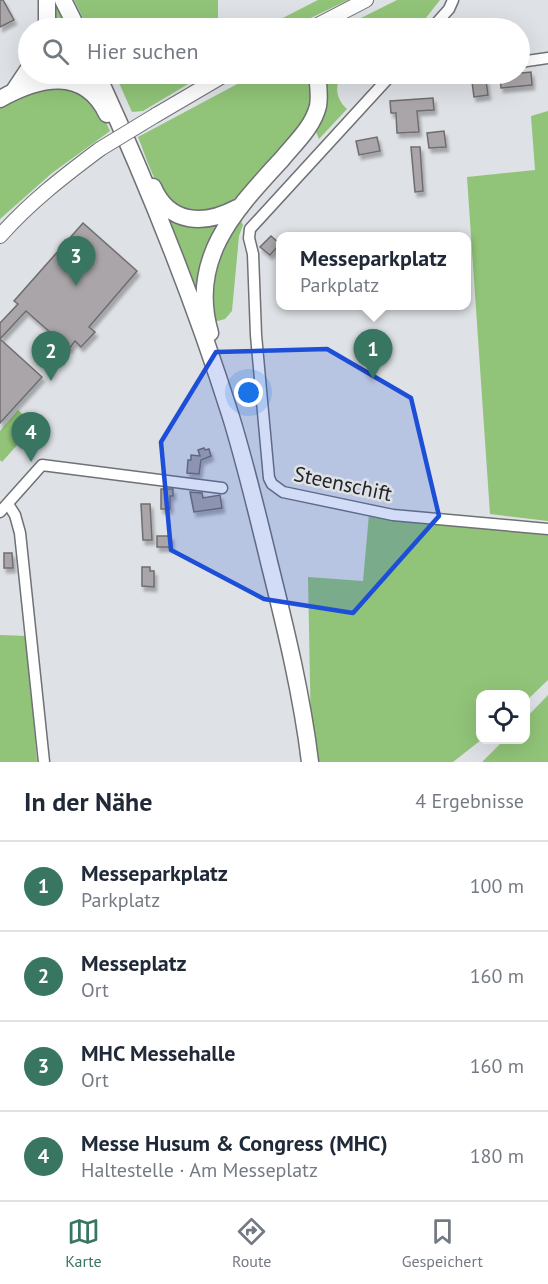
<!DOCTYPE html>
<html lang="de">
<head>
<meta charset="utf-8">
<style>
	body { margin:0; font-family:"PT Sans",sans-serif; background:#f2f2f3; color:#1f2937 }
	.controls { position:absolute; right:18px; bottom:18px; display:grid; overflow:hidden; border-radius:12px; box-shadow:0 6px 24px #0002 }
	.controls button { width:54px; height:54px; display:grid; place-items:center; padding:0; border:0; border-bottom:2px solid #e0e1e3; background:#fff; color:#1f2937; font:30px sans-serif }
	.you { position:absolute; left:249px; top:393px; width:21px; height:21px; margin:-15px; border:4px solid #fff; border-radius:50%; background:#1a73e8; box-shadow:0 0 0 9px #1a73e833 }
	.badge { display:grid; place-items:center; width:39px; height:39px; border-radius:50%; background:#397662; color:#fff; font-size:20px; font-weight:700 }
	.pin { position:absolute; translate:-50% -50px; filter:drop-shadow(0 2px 3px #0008) }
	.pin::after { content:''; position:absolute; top:32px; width:21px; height:18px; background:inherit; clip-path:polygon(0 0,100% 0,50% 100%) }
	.popup { position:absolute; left:276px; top:232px; width:195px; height:78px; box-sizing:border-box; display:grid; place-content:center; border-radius:12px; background:#fff; filter:drop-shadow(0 2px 4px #0005); font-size:20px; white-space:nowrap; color:#747a83 }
	.popup b { font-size:22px; color:#1f2937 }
	.popup::after { content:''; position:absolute; left:50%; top:100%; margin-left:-12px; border:12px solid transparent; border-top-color:#fff }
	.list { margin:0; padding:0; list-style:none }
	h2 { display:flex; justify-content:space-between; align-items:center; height:78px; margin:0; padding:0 24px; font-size:26px }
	h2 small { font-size:20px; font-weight:400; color:#747a83 }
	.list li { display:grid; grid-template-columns:39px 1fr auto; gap:18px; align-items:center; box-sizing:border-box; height:90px; padding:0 24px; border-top:2px solid #e0e1e3 }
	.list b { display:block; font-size:22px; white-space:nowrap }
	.list p { margin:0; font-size:20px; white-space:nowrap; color:#747a83 }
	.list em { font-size:20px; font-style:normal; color:#747a83 }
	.icon { flex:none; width:33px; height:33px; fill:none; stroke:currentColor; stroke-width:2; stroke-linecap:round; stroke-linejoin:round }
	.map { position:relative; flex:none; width:548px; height:762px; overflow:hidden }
	.search { position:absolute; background:#fff; box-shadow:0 6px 24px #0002; left:18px; right:18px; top:18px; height:66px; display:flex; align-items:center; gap:15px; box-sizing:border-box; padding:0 21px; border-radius:33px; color:#747a83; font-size:22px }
	.sheet { height:438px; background:#fff }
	nav { display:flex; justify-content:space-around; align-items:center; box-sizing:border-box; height:84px; border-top:2px solid #e0e1e3; background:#fff; font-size:16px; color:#747a83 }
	nav a { display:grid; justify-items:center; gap:3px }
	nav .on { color:#397662 }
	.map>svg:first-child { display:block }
</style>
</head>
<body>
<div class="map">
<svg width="548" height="762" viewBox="0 0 548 762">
	<defs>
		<filter id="shadow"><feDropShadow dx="2.5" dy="4.5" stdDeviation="1.5" flood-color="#0004"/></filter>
	</defs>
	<rect width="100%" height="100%" fill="#dee1e5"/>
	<path fill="#91c478" d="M57,0L71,28H49L51,4Z
		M74,0H218V28H88Z
		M318,0H348L290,28H263Z
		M397,0H440L418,28H341Z
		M115,74H205L143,111L132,112Z
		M256,74H303C311,84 313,95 310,108C304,127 288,141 275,156C254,181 236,208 201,211C192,211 183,210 175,205C155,190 147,159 138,137Z
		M327,74H342C334,86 336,99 347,109L319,139L316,132L327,100Z
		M62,83L99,107L110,131L52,173L0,219V104Z
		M548,111V521L490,514L467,177L535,170L531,116Z
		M161,210C182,226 196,232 222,223L199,312Z
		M240,219L243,225L239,236L232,311L225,319L214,322C211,284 218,250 240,219Z
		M18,410L35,425L2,462L0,460V431Z
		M369,514L548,532V680L526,701V694H480L481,740L453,762H315L311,734L308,577L363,581Z
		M0,635L27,636L37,762H0Z
		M548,695V762H482L504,740H526V718Z"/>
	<path fill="#a9a5a8" stroke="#706d6f" stroke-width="1.5" filter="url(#shadow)" d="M0,0H3L14,20L0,27Z
		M531,72L532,85L501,88L500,75Z
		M486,80L488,95L474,97L472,82Z
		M433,98L434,110L417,111L419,132L397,133L396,113H391L390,101Z
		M444,131L446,147L429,148L427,133Z
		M377,137L380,151L359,155L356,141Z
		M411,147H420L423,191L415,192Z
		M83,223L137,271L89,327L95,332L81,347L75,341L69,349L26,311L0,339L42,377L0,423V323L18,304L14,301Z
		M271,236L280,244L270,255L260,247Z
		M204,448L205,450L209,449L211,456L201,460L199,474L187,473L188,460H191V455L200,456L198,450Z
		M161,489H173V496H170V509H161Z
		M190,492L202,493L203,498L220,495L222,508L194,512Z
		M141,504H150L152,540H143Z
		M157,536H171V547H157Z
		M4,553H12L13,568H4Z
		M142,567H150V571H154V587L142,586Z"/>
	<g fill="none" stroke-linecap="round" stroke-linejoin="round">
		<defs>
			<path id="minor" d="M432,28L449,9L453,0
				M520,62L548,58
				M392,74L250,229L249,238L253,254L256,335L269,478L272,484L283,492L393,515L548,529
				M395,74L414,76L431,74
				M8,504L15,515L20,533L44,762
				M0,512L42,465L222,488"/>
			<path id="major" d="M312,28L366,0
				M156,115L226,74
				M0,236C30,202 64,176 100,149"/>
			<path id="highway" d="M63,0L77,28
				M47,28V0
				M97,74C148,185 194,300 231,417C246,466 258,516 270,566C286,630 302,696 310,762
				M14,91L28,70
				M0,99C38,78 84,66 107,114
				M153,187C169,225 205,225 237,208
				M210,333C188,258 236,209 282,159C295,143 313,127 318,106C320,95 318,84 317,74"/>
		</defs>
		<use href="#minor" stroke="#6f7175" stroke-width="13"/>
		<use href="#major" stroke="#6f7175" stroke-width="16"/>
		<use href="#highway" stroke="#6f7175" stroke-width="19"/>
		<use href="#minor" stroke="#fff" stroke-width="10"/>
		<use href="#major" stroke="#fff" stroke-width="14"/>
		<use href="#highway" stroke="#fff" stroke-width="16"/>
		<defs>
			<path id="major-bridge" d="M100,149L156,115"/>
		</defs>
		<use href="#major-bridge" stroke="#6f7175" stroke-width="16" stroke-linecap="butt"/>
		<use href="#major-bridge" stroke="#fff" stroke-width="14"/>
	</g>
	<path fill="#1d4ed8" fill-opacity="0.2" stroke="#1d4ed8" stroke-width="4.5" stroke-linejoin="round" d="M327,349L411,398L439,516L353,613L264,599L171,550L161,442L216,352Z"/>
	<g text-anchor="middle" stroke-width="5" stroke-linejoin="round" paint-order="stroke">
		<g font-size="21" fill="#232426" stroke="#dee1e5">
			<text transform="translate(343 484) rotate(12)" y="7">Steenschift</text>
		</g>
	</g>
</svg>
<div class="controls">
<button><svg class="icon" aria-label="locate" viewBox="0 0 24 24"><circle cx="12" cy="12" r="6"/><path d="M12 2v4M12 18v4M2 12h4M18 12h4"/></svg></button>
</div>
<div class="you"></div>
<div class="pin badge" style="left:373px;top:379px">1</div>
<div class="popup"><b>Messeparkplatz</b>Parkplatz</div>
<div class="pin badge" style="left:51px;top:381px">2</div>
<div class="pin badge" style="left:76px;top:286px">3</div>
<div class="pin badge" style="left:31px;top:462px">4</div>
<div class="search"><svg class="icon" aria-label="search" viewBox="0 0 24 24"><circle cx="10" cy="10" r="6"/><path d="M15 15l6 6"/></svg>Hier suchen</div>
</div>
<section class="sheet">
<h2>In der Nähe<small>4 Ergebnisse</small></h2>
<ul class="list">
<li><span class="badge">1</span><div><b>Messeparkplatz</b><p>Parkplatz</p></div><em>100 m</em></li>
<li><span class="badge">2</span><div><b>Messeplatz</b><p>Ort</p></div><em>160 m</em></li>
<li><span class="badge">3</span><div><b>MHC Messehalle</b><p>Ort</p></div><em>160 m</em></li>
<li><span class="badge">4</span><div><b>Messe Husum &amp; Congress (MHC)</b><p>Haltestelle · Am Messeplatz</p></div><em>180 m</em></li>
</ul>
</section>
<nav>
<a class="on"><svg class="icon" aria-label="map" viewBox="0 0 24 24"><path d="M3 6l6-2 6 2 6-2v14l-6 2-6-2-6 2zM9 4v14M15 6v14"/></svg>Karte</a>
<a><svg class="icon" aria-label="directions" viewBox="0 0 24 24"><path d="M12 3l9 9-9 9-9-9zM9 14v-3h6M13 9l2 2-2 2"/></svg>Route</a>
<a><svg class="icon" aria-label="saved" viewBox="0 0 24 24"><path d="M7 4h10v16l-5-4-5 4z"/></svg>Gespeichert</a>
</nav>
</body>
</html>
